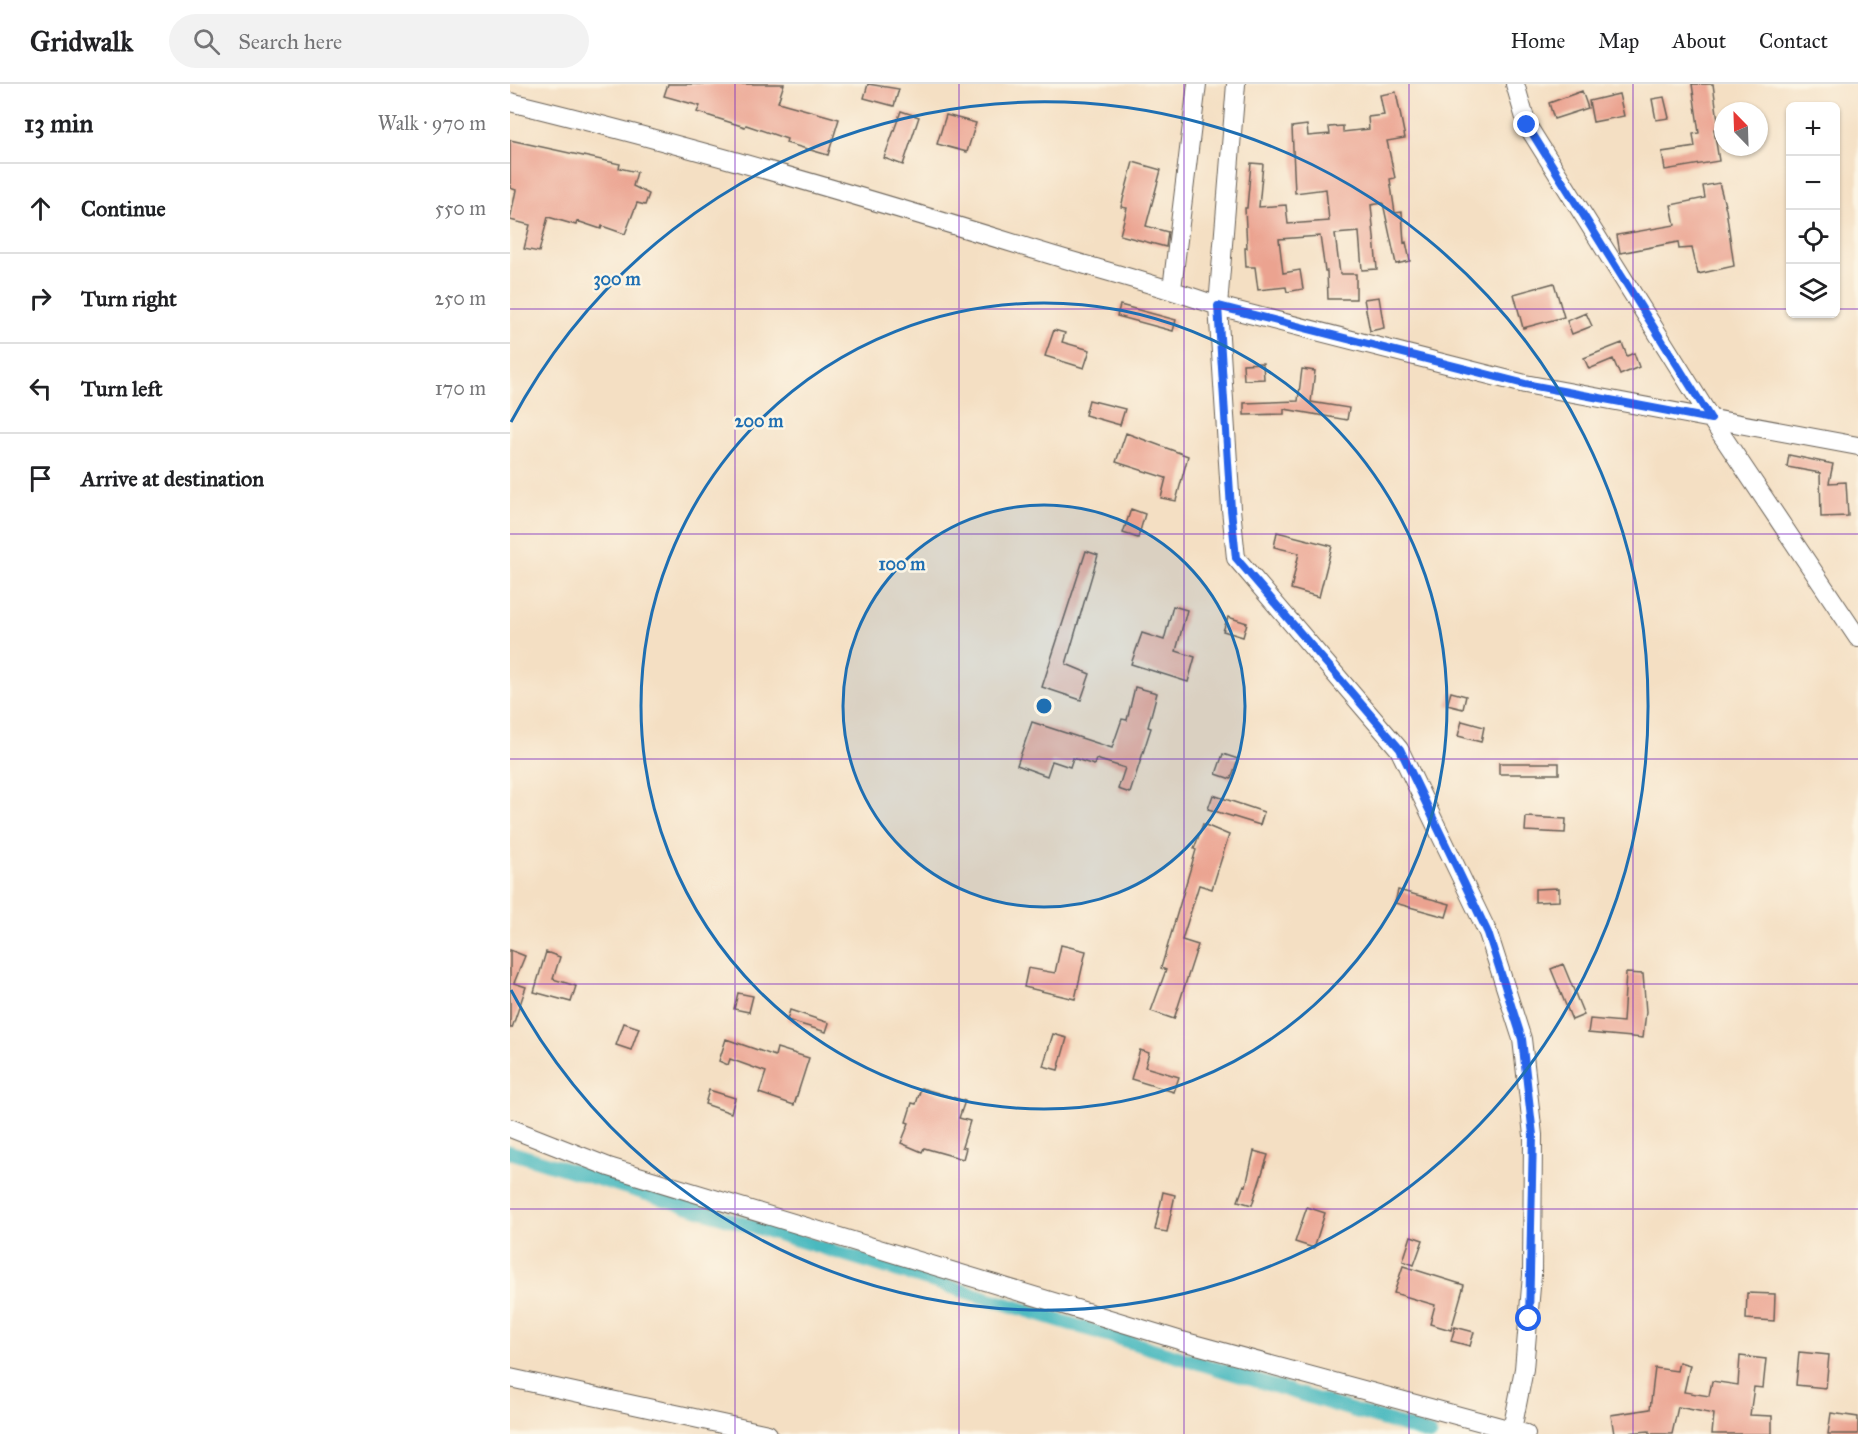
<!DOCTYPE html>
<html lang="en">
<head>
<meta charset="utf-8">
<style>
	body { margin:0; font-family:"IM FELL Great Primer",serif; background:#f2f2f2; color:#202124 }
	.controls { position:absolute; right:18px; top:18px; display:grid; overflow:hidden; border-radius:9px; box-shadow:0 2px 4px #0004 }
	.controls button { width:54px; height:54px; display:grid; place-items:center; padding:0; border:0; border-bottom:2px solid #e0e0e0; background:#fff; color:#202124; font:30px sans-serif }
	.compass { position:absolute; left:1204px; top:18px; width:54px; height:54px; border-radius:50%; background:#fff; box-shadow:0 2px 4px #0004; rotate:337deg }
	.stop { position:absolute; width:18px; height:18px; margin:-14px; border:4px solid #2563eb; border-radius:50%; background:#fff }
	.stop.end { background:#2563eb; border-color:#fff; box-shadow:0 2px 6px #0008 }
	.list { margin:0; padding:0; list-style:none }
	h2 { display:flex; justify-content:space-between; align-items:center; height:78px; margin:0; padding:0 24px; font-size:26px }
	h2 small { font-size:20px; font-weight:400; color:#757577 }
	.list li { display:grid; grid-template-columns:39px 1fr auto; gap:18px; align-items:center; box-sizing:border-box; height:90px; padding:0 24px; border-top:2px solid #e0e0e0 }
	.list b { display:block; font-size:22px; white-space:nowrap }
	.list em { font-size:20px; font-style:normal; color:#757577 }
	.icon { flex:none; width:33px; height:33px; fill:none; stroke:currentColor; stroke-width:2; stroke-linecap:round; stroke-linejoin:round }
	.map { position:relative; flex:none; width:1348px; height:1350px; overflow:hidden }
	header { display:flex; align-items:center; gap:36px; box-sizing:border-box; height:84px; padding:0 30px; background:#fff; border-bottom:2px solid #e0e0e0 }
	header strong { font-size:28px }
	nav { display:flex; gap:33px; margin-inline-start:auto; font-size:21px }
	.search { width:420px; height:54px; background:#f2f2f2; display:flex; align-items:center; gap:15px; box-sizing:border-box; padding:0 21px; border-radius:33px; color:#757577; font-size:22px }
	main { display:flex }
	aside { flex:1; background:#fff }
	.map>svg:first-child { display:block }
</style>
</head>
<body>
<header>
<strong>Gridwalk</strong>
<div class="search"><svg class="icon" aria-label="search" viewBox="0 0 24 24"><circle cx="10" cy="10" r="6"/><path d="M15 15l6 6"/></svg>Search here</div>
<nav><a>Home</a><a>Map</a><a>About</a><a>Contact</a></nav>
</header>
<main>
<aside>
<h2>13 min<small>Walk · 970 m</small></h2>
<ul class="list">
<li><svg class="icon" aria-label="ahead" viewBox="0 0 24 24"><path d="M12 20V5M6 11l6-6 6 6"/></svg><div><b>Continue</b></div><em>550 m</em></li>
<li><svg class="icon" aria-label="right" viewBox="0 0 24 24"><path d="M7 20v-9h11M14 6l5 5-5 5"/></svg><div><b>Turn right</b></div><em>250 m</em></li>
<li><svg class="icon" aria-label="left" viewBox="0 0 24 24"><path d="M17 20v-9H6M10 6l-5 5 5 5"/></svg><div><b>Turn left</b></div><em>170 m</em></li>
<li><svg class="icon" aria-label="arrive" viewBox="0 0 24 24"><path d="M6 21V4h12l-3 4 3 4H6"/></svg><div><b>Arrive at destination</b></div></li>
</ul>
</aside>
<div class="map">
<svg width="1348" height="1350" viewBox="0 0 1348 1350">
	<rect width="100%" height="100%" fill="#fcf5e5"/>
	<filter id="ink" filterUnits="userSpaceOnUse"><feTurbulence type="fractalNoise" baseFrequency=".0167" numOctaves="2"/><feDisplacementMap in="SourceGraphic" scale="12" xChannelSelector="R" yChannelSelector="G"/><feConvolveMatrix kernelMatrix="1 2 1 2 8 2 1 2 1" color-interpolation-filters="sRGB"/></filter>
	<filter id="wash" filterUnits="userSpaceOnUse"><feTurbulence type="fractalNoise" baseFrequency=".008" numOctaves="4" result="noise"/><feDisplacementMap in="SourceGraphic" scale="24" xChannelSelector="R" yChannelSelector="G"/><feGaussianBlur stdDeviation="1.35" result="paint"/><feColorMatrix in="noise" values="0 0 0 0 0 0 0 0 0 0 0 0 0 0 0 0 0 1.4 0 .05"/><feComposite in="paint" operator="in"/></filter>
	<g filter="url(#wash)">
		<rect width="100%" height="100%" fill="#f4dfc3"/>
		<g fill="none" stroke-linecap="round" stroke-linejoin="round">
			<path stroke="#49b9bf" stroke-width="14" d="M0,1068L920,1350"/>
		</g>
		<g id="blocks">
			<path fill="#eba390" d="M158,0H274L268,18L329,35L318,71L276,59L277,55L236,41L235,43L187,28L190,22L154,12Z
				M358,0L389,5L384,22L354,14Z
				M1182,0H1203L1209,44L1204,45L1209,77L1155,86L1152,68L1185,63L1183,50L1189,49Z
				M1072,7L1078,24L1044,35L1039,19Z
				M886,8L895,54L877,57L885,94L880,95L885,129L892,128L894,159L896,158L900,177L886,180L873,119L861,121L867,185L852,186L849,148L825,150L830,190H846V215H818L817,187H815L810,152L769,155L773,189L790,186L793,205L777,208L776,203L748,206L745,183H736L735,164H737L735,124H737L741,79L753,80L749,123L776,121L778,140L819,137L816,105L785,109L782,43L797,41L798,52L820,50L819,43L833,42V48L859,45L858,33L874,31L870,11Z
				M1109,10L1114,32L1083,38L1079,17Z
				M1154,13L1159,34L1146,36L1142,15Z
				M391,27L409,33L393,81L374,74Z
				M436,31L466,39L457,68L427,60Z
				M0,56L110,80L109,84L127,88L123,102L139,110L135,121L127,119L115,150L92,142L91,145L67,137L66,141L38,133L29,168L14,165L20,141L0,136L6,106L0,104Z
				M623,78L651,86L636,142L658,148L656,163L610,151L617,124L611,123Z
				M1209,99L1216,125L1224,182L1188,190L1182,164L1169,165L1168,158L1110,169L1107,151L1165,141L1161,121L1195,114L1193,102Z
				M1044,199L1054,233L1013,244L1004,210Z
				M869,213L874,244L860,247L854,215Z
				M610,221L666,236L663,247L607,232Z
				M1076,229L1082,242L1062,250L1057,237Z
				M544,246L555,249L552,258L580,266L574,284L535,272Z
				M1112,259L1117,272L1124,269L1129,283L1110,291L1103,275L1079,285L1074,274Z
				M753,279L754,295L734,296L733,280Z
				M792,285L805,287L801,318L839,324L837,336L774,325V330L734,331V319L788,317Z
				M579,316L615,325L610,341L575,331Z
				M616,349L678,372L666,417L651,414L656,394L606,378Z
				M1279,371L1323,380L1319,399L1336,398L1338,432L1311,433L1310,389L1277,383Z
				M621,425L635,430L628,454L613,449Z
				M767,448L822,462L809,513L781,505L789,469L764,463Z
				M576,467L588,471L556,580L580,590L571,616L532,603Z
				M663,522L677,526L666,567L685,573L678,598L621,580L632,549L654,556Z
				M718,533L737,539L733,553L713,547Z
				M625,603L647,609L638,643L641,644L620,709L608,705L615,684L586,675L584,681L563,674L560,683L542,677L537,692L507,681L522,638L602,664L612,635L617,636Z
				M941,608L956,612L953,625L937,621Z
				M952,637L974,643L971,658L948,652Z
				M713,670L728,675L721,695L706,690Z
				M989,679H1049V690H989Z
				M703,711L754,728L750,741L698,725Z
				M1016,733L1056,735L1055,749L1015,747Z
				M693,740L719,751L702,805L689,801L672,856L688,861L664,935L641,927L656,886L651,884L686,766L684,765Z
				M1049,804V817L1025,818V805Z
				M888,806L940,820L936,833L885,819Z
				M551,861L576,867L565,915L514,903L518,884L545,889Z
				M0,866L15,872L4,899L16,903L2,944H0Z
				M36,868L50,873L43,895L66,902L61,918L24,908Z
				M1053,880L1074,931L1062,936L1041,885Z
				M1116,889L1133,890L1136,928L1133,954L1078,949L1080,935L1113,938Z
				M228,909L243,912L239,928L224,925Z
				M280,926L319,939L316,948L277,936Z
				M114,939L129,944L121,966L106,961Z
				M543,950L557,954L548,986L533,982Z
				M216,955L265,972L267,964L299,974L284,1021L249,1009L256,988L220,975L218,981L209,977Z
				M630,966L639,969L635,983L669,993L664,1008L621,995Z
				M411,1004L455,1017L449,1034L460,1037L452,1063L456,1064L453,1075L414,1064L412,1068L391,1059L399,1039L396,1038L402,1019L406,1020Z
				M199,1006L225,1014L221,1029L195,1020Z
				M744,1067L758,1071L742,1121L728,1117L734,1101L736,1102Z
				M653,1108L665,1111L657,1148L645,1146Z
				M797,1123L815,1129L804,1164L785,1158Z
				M901,1152L913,1156L904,1181L893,1177Z
				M893,1182L954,1201L941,1246L920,1240L925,1221L884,1209Z
				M1237,1209L1265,1210L1264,1237L1236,1235Z
				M945,1243L964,1248L960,1262L941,1257Z
				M1289,1268L1319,1271L1316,1304L1286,1301Z
				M1230,1272L1256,1275L1253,1304L1244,1303L1240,1331L1262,1332V1350H1202L1204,1330L1168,1323L1162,1350H1139V1347L1104,1350L1101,1331L1140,1325L1145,1284L1167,1287L1169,1278L1180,1281L1174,1308L1199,1312L1202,1297L1228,1301Z
				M1321,1329L1348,1333V1350H1318Z"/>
		</g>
	</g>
	<g filter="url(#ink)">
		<use href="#blocks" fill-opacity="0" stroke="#686056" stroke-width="1.5"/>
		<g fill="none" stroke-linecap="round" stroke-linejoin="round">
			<defs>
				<path id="minor" d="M726,0L708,222L721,425L726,474L889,665L978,849L1012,955L1023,1051L1022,1191L1014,1285L1002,1346
					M1005,0L1017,41L1201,335L1348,554
					M0,18C177,61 351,112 525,166C586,185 648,200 708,222L1015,300L1348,362
					M662,205L687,0
					M0,1044L99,1083L672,1257L1016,1350
					M0,1294L258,1350"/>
			</defs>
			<use href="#minor" stroke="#686056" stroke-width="20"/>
			<use href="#minor" stroke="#fff" stroke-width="18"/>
		</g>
	</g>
	<g fill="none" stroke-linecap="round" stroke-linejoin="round" filter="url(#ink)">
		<path stroke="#2563eb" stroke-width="8" d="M1017,41L1201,335L1015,300L708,222L721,425L726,474L890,665L978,849L1012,955L1023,1051L1019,1235"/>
	</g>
	<path fill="none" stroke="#7b2cbf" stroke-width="1.5" stroke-opacity="0.55" d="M225,0V1350M449,0V1350M674,0V1350M899,0V1350M1123,0V1350M0,225H1280M1326,225H1348M0,450H1348M0,675H1348M0,900H1348M0,1125H1348"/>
	<circle cx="534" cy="622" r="201" fill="#1f6fb2" fill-opacity=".12"/>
	<g fill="none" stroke="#1f6fb2" stroke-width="3">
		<circle cx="534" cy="622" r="201"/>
		<circle cx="534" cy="622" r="403"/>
		<path d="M1 338A604 604 0 1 1 1 906"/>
	</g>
	<circle cx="534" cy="622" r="9" fill="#1f6fb2" stroke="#fcf5e5" stroke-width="3"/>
	<g font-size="18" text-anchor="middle" font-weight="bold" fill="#1f6fb2" stroke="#fcf5e5" stroke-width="5" stroke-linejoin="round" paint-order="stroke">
		<text x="107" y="201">300 m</text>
		<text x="249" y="343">200 m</text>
		<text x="392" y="486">100 m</text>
	</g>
</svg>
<div class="controls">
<button>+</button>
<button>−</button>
<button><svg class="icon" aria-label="locate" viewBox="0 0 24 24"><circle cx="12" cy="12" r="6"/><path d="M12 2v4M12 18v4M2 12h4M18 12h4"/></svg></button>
<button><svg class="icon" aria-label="layers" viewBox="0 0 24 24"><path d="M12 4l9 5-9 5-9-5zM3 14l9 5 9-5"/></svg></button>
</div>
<svg class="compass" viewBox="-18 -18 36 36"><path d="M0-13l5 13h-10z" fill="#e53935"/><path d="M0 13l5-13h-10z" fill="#757577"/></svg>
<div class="stop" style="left:1019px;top:1235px"></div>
<div class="stop end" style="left:1017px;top:41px"></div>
</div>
</main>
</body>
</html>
